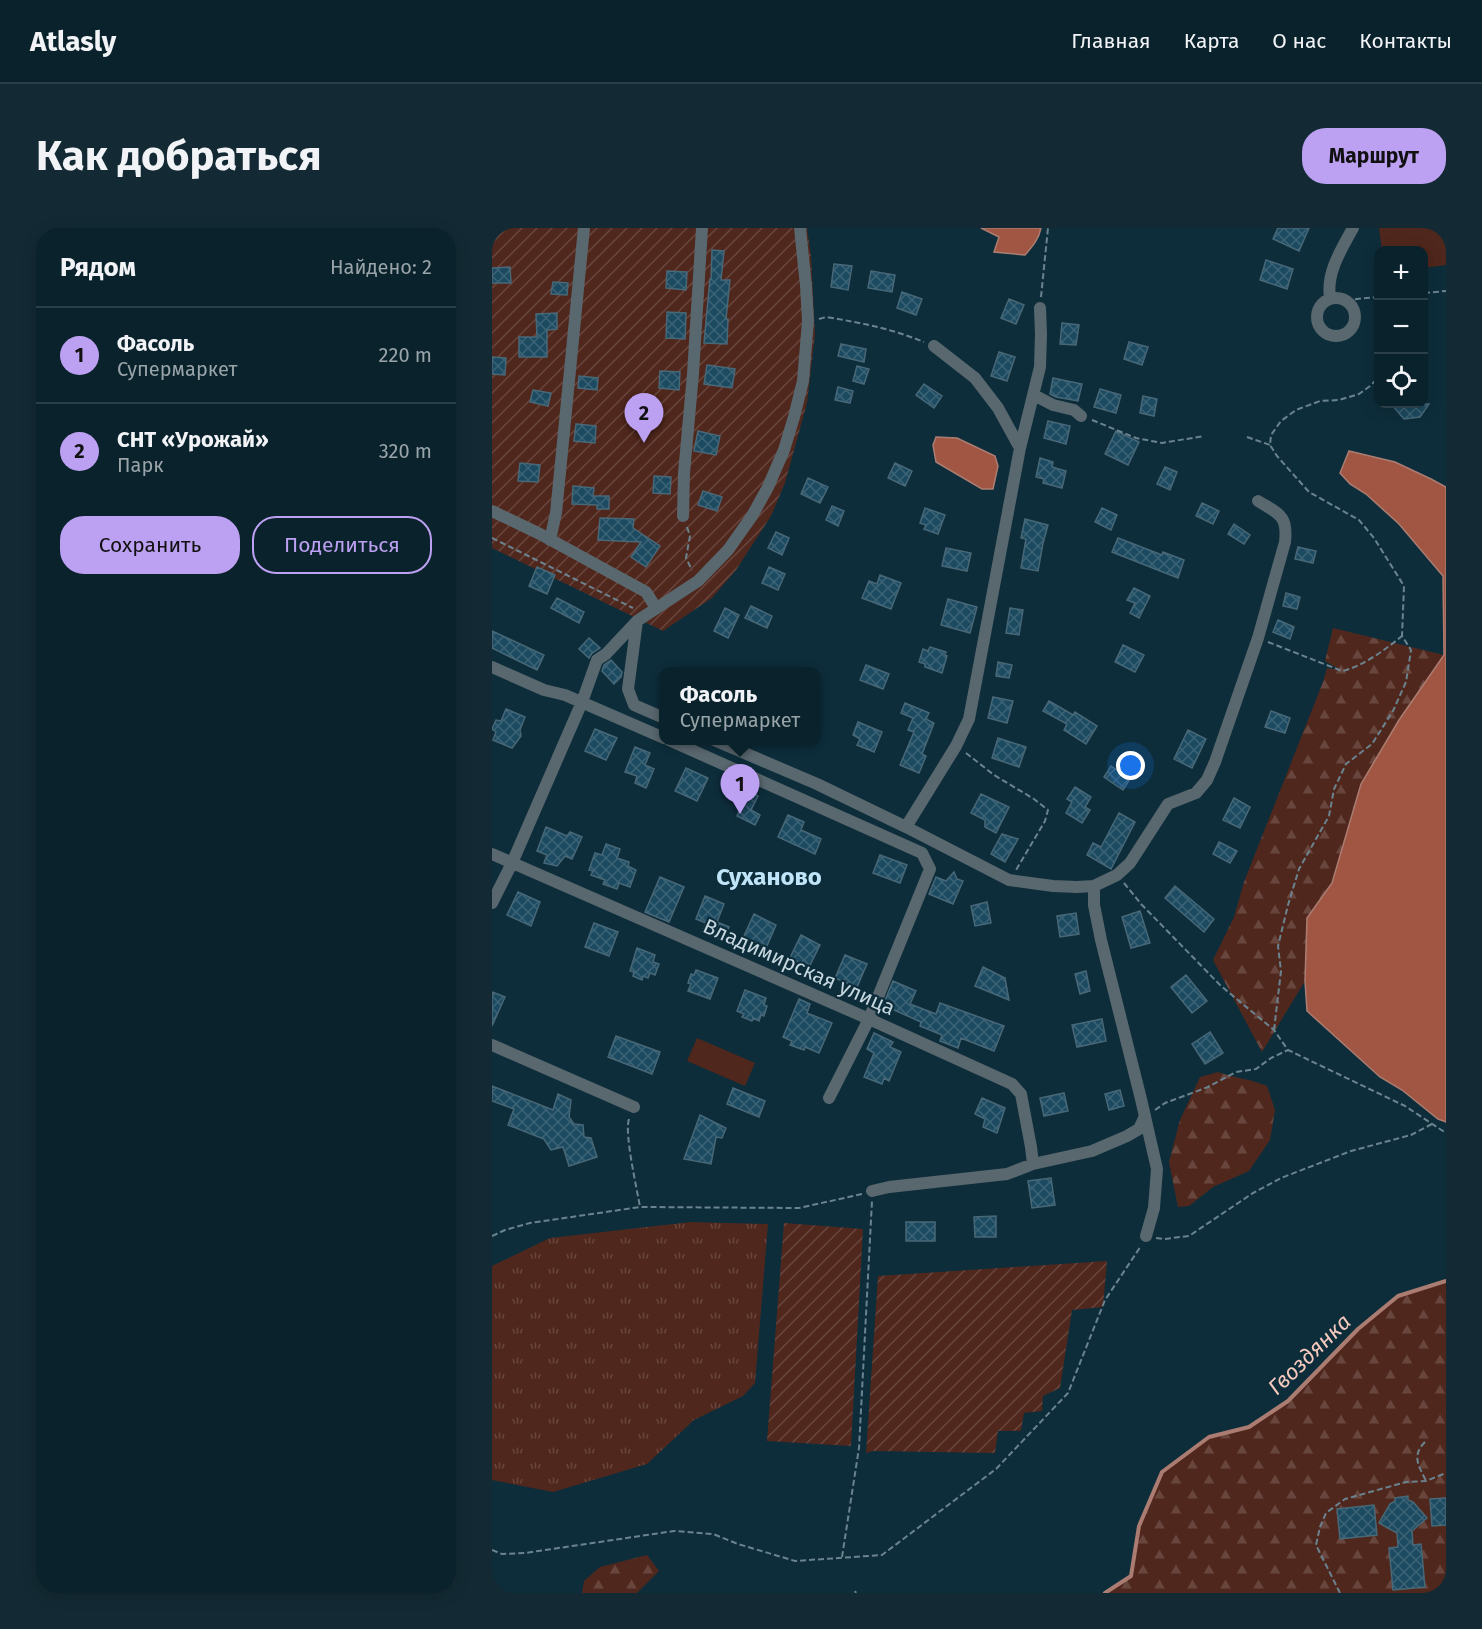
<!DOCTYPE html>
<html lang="ru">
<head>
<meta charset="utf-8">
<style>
	body { margin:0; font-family:"Fira Sans",sans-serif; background:#132a34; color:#f1f3f6 }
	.controls { position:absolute; right:18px; top:18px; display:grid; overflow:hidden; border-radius:12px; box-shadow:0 3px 15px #0003 }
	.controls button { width:54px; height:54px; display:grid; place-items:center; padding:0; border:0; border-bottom:2px solid #2a3f48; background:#0a222c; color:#f1f3f6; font:30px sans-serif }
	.you { position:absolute; left:639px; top:538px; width:21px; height:21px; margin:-15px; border:4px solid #fff; border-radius:50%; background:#1a73e8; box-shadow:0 0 0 9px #1a73e833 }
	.badge { display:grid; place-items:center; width:39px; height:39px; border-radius:50%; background:#bca0f2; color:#111; font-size:20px; font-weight:700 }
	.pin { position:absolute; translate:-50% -50px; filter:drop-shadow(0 2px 3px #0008) }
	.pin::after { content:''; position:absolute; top:32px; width:21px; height:18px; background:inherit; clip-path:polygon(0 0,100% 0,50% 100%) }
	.popup { position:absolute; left:167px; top:439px; width:162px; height:78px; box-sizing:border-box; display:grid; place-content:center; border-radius:12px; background:#0a222c; filter:drop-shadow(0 2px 4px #0005); font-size:20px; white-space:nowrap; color:#99a4a9 }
	.popup b { font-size:22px; color:#f1f3f6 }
	.popup::after { content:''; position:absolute; left:50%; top:100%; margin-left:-12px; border:12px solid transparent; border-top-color:#0a222c }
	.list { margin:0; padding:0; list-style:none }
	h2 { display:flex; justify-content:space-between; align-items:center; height:78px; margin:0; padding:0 24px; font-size:26px }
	h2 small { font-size:20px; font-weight:400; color:#99a4a9 }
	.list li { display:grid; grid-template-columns:39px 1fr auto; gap:18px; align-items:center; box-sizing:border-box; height:96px; padding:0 24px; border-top:2px solid #2a3f48 }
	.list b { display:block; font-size:22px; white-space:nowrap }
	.list p { margin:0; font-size:20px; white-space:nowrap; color:#99a4a9 }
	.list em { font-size:20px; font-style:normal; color:#99a4a9 }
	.actions { display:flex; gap:12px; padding:18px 24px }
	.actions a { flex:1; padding:14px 0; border:2px solid #bca0f2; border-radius:24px; text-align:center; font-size:21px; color:#bca0f2 }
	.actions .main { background:#bca0f2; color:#111 }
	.icon { flex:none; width:33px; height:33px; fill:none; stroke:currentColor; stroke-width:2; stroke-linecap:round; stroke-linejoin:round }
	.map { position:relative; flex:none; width:954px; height:1365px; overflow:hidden; border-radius:24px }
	header { display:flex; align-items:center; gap:36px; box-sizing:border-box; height:84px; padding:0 30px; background:#0a222c; border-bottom:2px solid #2a3f48 }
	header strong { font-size:28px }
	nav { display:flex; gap:33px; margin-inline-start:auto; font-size:21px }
	.intro { display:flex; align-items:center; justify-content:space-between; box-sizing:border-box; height:144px; padding:0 36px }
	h1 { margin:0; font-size:42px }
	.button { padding:15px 27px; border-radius:24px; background:#bca0f2; color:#111; font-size:21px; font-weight:700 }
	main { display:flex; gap:36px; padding:0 36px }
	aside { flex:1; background:#0a222c; border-radius:24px; box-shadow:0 3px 15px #0003 }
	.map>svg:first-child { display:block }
</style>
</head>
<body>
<header>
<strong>Atlasly</strong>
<nav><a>Главная</a><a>Карта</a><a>О нас</a><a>Контакты</a></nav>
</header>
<div class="intro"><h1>Как добраться</h1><a class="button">Маршрут</a></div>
<main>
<aside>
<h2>Рядом<small>Найдено: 2</small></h2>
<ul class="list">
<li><span class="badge">1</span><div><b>Фасоль</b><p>Супермаркет</p></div><em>220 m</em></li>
<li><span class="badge">2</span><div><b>СНТ «Урожай»</b><p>Парк</p></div><em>320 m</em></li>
</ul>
<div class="actions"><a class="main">Сохранить</a><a>Поделиться</a></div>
</aside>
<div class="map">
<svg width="954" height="1365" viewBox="0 0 954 1365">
	<defs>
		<pattern id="grass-tufts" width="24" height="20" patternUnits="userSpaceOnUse" patternTransform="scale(1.5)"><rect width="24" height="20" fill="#50271c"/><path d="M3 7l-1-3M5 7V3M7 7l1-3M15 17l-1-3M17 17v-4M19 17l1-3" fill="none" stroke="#68463d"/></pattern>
		<pattern id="forest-firs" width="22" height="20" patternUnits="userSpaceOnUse" patternTransform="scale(1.5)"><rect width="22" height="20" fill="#50271c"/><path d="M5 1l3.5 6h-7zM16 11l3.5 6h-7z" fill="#68463d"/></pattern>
		<pattern id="garden-furrows" width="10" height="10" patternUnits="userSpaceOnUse" patternTransform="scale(1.5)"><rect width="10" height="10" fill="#50271c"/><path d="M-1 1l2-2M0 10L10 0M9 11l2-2" fill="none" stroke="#68463d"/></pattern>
		<pattern id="building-cross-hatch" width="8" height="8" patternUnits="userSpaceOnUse" patternTransform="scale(1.5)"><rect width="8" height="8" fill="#1c4a60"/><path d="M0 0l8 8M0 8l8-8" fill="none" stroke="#3c6376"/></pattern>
	</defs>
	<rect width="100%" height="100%" fill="#0d2d3b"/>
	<path fill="url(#grass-tufts)" d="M199,994L276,996L263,1155L251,1168L202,1192L155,1236L61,1264L0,1252V1038L58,1010Z"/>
	<path fill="url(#forest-firs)" d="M841,400L952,427L907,492L869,556L840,655L815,690L813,753L770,824L721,732L742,689L752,654L831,454L835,440L848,442L833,433Z
		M726,844C742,850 759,851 775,858L783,882L778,912L757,943L721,959L697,978L686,979L677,934L688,892L708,849Z
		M954,1053V1365H613L639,1348L647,1298L670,1244L717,1209L757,1199L796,1173L866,1101L906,1068Z
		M155,1327L167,1343L145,1365H90L92,1353L108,1339Z"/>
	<path fill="url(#garden-furrows)" d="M0,0H315L319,28L323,106L315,175L293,255L279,288L244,342L220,370L171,403L0,320Z
		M292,995L371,1001L359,1218L275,1213Z
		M615,1033L611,1079L580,1082L568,1160L551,1168L550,1183L532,1185L529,1203H506L503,1225L381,1223L374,1225L386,1048Z"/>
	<path fill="#50271c" d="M887,0H954V37L932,40V22H890Z
		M205,810L263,835L253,858L195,833Z"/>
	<path fill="#a05643" stroke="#ab7d72" stroke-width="1.5" d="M489,0H549C547,11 540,19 533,27L502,24L507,9Z
		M444,209L465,210L503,228L506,238L501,261H490L444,234L441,217Z
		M857,223L903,234L939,251L954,259V894L946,891L910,862L888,849L815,783L813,753L815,690L840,655L869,556L907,492L952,427L951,348L907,296L874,266L858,256L848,245Z"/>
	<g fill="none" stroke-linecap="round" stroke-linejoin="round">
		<path stroke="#ab7d72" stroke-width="4" d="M613,1365L639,1348L647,1298L670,1244L717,1209L757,1199L796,1173L866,1101L906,1068L954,1053"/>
	</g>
	<path fill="url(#building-cross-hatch)" stroke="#486878" stroke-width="1.5" d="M786,0H817L807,23L781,11Z
		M220,22L232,23L229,52H238L234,91H236L235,116L212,115L218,51H219Z
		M774,32L801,41L795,61L768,52Z
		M342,36L360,38L356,62L339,59Z
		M18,39L19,55H0V40Z
		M175,43L195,44L194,62L174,60Z
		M379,43L403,47L400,64L376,60Z
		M61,54L76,55L75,67L59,66Z
		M410,64L430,71L424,87L405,80Z
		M517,71L532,77L524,96L509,90Z
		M175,84L194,85L193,111L174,110Z
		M65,85V101L55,102V129H27V109H45L44,86Z
		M570,95L587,97L584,117L568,116Z
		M637,114L656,119L650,137L632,131Z
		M349,116L374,121L372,134L346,128Z
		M507,124L523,129L515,153L499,148Z
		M0,129L14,130L13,147L0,146Z
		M215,137L243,141L240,160L212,156Z
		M365,138L377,141L372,156L361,153Z
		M168,143L188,144L187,162L167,160Z
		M87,148L106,150L105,162L86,160Z
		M561,150L590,156L586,173L564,169L558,166Z
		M432,156L450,168L442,180L424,167Z
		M346,159L361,163L358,175L343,172Z
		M608,161L629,167L624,185L602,179Z
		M41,162L59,165L56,178L38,174Z
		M651,168L665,171L662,188L648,185Z
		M899,176H937L928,189L912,191Z
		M556,193L578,198L574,216L552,210Z
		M84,196L104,198L103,215L82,213Z
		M206,203L228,208L224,227L202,223Z
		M624,203L647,214L636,237L613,226Z
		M548,230L561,234L560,239L574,243L570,260L551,255L552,251L544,249Z
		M28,235L48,237L46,254L26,253Z
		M403,235L420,243L413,258L396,250Z
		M673,239L685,244L678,262L665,256Z
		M162,248L179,249L178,266L161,265Z
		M316,250L336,259L328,275L309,266Z
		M81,258L102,260L101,268H117V281H105V277L80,276Z
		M211,263L230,269L225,283L206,277Z
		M710,275L727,283L721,296L704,288Z
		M340,278L352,283L346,298L334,292Z
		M433,280L453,287L446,306L432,301L434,297L428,295Z
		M610,280L625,287L619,302L603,294Z
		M108,290L142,291L141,300L168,318L154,339L139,329L149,314L106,312Z
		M533,291L556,297L551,315L546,343L529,340L534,311L529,310Z
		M742,296L758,307L752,316L736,306Z
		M284,304L297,310L290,327L276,320Z
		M626,310L670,327L671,324L692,332L686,350L620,324Z
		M806,319L824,323L821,335L803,331Z
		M454,320L479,325L475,343L450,338Z
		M45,339L63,347L55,366L37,358Z
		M277,339L293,346L286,362L270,355Z
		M388,347L409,355L399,381L370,370L377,353L385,356Z
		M642,360L658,368L647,390L638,385L643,375L635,372Z
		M794,365L808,369L805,381L791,378Z
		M65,370L92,384L87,395L59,380Z
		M456,371L485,379L478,405L449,397Z
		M259,378L280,388L275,400L253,390Z
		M233,380L247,387L236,410L222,403Z
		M518,380L531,382L527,407L514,405Z
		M786,392L802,399L798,411L781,404Z
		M0,403L52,427L45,442L0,420Z
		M97,410L108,420L100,425L97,430L87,421Z
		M631,417L652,427L643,444L623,434Z
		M438,419L454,424L453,427L455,428L450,445L433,439V436L427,434L431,421L436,423Z
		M119,432L130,444L129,449L122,456L110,443L112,437Z
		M506,434L520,437L517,450L504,448Z
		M374,437L397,446L391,461L368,452Z
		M501,469L521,473L515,495L496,490Z
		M557,473L581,487L583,484L605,498L594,516L572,502L575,496L551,483Z
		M413,475L437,485L434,491L442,495L430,526L434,528L427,545L408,537L422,504L416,502L421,490L409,485Z
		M14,481L33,489L28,502L29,508L20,520L1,512L4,504L0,501L4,492L9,493Z
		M779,483L798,490L793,505L773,499Z
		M366,494L390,504L382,524L365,517L368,511L361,507Z
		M103,501L125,510L114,532L93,523Z
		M696,502L714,511L700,540L682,531Z
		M506,510L534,519L527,539L500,530Z
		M143,519L158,525L153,537L162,541L154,560L143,555L145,548L133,544Z
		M619,538L638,551L631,562L612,549Z
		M194,540L216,550L205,573L183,563Z
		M583,559L599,569L593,579L598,582L590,595L574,585L580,574L575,571Z
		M257,563L266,568L259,582L268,587L263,597L245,588Z
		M489,566L517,579L504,605L493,599V592L479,585Z
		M742,570L758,579L748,600L731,592Z
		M627,585L643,594L619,641L595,627L601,615L609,619Z
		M296,587L312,594L309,602L329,611L323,626L286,609Z
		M54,599L75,608L78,604L90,609L80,631L73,628L65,638L52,635L55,627L45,623Z
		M510,606L526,611L513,634L499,626Z
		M727,614L745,623L738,635L721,626Z
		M114,616L128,621L125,630L137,634L136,638L144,642L138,659L127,655L125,661L111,656L113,652L99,647L101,643L97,642L103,625L110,627Z
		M388,627L415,637L408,655L381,645Z
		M462,644L465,651L471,653L461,676L437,666L444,649L454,653Z
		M168,649L192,659L177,694L153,684Z
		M683,658L722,691L712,704L673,670Z
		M26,664L48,674L39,698L15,687Z
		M213,668L232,676L225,694L237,699L232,713L210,704L214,695L204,691Z
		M495,674L499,695L483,698L479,678Z
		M648,683L658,715L639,720L630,689Z
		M584,685L587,706L568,709L565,688Z
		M262,686L284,697L274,720L251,710Z
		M102,695L126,704L117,728L93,719Z
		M309,707L328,717L317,739L298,730Z
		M145,720L163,727L161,734L167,736L163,747L158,745L156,750L151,748L150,752L141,748L142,744L138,743Z
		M353,727L375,736L365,759L343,750Z
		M491,739L513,750L517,772L483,758Z
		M204,742L226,750L218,771L196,763L199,756L196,755L199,746L202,747Z
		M594,743L598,763L588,766L583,746Z
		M694,747L715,773L700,785L679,759Z
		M401,753L424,763L418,776L444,786L448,775L512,798L502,823L469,810L466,820L448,813L450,807L428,798L429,794L391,777Z
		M253,762L274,770L272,777L275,778L272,788L269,787L267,793L261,790L260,793L250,789L252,786L245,783Z
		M0,764L13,769L0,798Z
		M307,771L318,776L315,785L340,795L327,825L313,819L312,822L298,817L300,813L291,809Z
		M610,791L614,813L585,819L580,797Z
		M718,804L731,825L713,836L700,816Z
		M382,805L401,814L398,819L409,824L397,853L392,850L390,856L372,849L382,825L375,821Z
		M124,808L168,824L160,846L116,829Z
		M0,858L61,882L66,866L79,872L77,889L82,896L91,897L92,909L99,910L105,929L77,938L71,919L59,922L52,911L16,897L22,881L0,873Z
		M241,860L273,873L267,889L235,876Z
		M628,862L632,878L617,882L613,866Z
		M572,865L576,883L552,888L548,870Z
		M490,870L513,880L505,905L491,899L493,891L483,886Z
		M208,887L234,900L230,910L224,909L219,936L192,931Z
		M559,950L563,977L540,980L536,953Z
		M504,988V1009H483L482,989Z
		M414,994H443V1013H414Z
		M916,1268V1272L921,1274L935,1290L920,1303L921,1317L929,1316L933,1359L901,1362L897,1320L906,1319L905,1305L887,1295L898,1276L903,1273V1270Z
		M954,1270V1297L940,1298L938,1271Z
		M882,1277L885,1307L848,1311L845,1281Z"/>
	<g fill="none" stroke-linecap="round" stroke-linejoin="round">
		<path stroke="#6b838f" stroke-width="2" stroke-dasharray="6 3" stroke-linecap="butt" d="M932,65L954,63
			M549,69L556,0
			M854,72L886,69
			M327,91L334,89C370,95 397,100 432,114
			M600,192L644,210L670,215L712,208
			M755,209L778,217
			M195,299L198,308L194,330L200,342
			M0,310L141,380
			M776,414L850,443C870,439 894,421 910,408
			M474,525L502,547L542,571L556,582L553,593L524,642
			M632,655L649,676L729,758L782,802L796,822L913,878L954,905
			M782,802L789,743L786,718L796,677L807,641L837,588L842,561L854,536L880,516L901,483L914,454L919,422L910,408L912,358L882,310L867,292L817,264L785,228L778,217L779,207L789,193L804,182L828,173L847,172L867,166L878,158L886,150
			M663,882L673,875L716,859L744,844L764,841L779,830L796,822
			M137,891C132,905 145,961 148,979
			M0,1008L13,1002L38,995L148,979L307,980L370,966
			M664,1010L672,1011L697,1008L761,965L789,950L859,923L919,907L940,896
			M933,1214C919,1228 927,1238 934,1253
			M0,1322L10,1326L33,1325L182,1303L221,1306L246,1316L303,1333L390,1327L504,1241L576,1165L613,1072L649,1018
			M350,1329L367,1220L380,973
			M363,1363L364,1365
			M848,1365L824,1317L828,1299L834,1285L853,1271L914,1254L934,1253L954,1245
			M941,1365L954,1362"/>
		<path stroke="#59676e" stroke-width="12" d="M838,70C834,45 849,22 861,0
			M825 89a19 19 0 1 1 38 0a19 19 0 1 1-38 0Z
			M442,118L483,150L506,180L528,220
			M542,167L561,177L582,182L589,188
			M0,283L48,306L154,364L164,380
			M191,288L192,245L201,146L210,0
			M58,312L64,285L92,0
			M145,393L136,461L142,477L172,490
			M0,439L52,462L73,467L172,510
			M177,512L430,625L438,641L377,791L337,870
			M222,512L325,556L414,599L464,518L477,491L528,220L548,139L549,106L548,80
			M414,599L517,652L561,658L585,659L602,658L625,647L638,635L676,576L704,565L715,552L723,534L766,410L793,314C796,287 787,286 766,273
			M0,626L377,791L520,856L529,866L539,919L541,936
			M602,658V677L609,712L649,871L665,941L662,980L654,1008
			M0,675L20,635L90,474L105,432L114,426L145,393L206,353L236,322L260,288L276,259L292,222L302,189L311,153L316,93L314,58L308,0
			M0,817L142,879
			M380,963L397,959L515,946L541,936L600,923L635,908L647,901L653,888"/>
	</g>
	<g text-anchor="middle" stroke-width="4.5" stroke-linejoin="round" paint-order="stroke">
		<g font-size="21" fill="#c6d7e0" stroke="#0d2d3b">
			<text transform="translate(307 739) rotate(24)" y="7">Владимирская улица</text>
		</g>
		<g font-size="22" font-style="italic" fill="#f5c9bd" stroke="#0d2d3b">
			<text transform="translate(817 1126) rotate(-44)" y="8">Гвоздянка</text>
		</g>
		<g font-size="24" font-weight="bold" fill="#c1e5f8" stroke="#0d2d3b">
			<text x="277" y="657">Суханово</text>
		</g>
	</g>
</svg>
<div class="controls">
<button>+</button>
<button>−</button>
<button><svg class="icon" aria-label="locate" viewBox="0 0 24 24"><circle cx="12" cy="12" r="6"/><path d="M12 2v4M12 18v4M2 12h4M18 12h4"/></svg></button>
</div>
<div class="you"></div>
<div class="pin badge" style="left:248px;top:586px">1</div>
<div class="popup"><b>Фасоль</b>Супермаркет</div>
<div class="pin badge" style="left:152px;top:215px">2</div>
</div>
</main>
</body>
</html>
